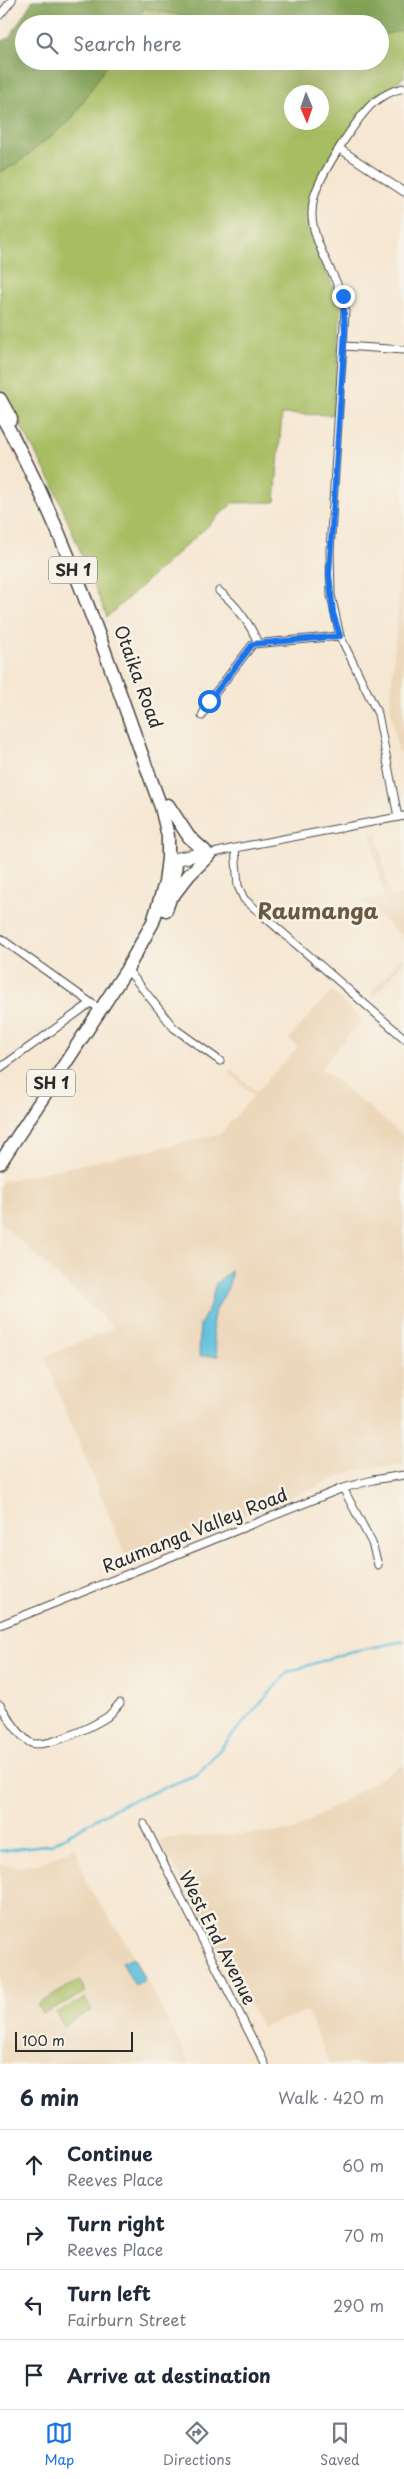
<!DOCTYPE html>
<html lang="en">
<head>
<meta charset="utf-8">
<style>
	body { margin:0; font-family:"Playpen Sans",sans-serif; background:#f2f2f3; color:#1f2937 }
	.compass { position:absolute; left:284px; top:85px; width:45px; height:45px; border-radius:50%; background:#fff; box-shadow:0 5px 20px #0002; rotate:178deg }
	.scale { position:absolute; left:15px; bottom:12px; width:118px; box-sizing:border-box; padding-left:5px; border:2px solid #2b2b2b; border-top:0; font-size:14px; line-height:18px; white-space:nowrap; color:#2b2b2b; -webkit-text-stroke:4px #f7f3e8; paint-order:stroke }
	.stop { position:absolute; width:15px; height:15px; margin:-11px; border:4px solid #1a73e8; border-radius:50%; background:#fff }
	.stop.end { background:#1a73e8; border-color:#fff; box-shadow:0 1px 5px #0008 }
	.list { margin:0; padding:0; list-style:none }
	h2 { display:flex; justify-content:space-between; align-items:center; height:65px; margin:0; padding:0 20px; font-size:21px }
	h2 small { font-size:16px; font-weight:400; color:#747a83 }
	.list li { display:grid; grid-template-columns:32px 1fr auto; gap:15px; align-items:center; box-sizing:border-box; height:70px; padding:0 20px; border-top:1px solid #e0e1e3 }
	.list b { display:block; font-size:19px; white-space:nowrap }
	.list p { margin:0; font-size:16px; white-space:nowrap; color:#747a83 }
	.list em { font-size:16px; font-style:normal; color:#747a83 }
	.icon { flex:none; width:28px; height:28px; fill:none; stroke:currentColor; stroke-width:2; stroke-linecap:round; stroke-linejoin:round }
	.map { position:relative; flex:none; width:404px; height:2064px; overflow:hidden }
	.search { position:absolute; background:#fff; box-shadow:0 5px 20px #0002; left:15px; right:15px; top:15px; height:55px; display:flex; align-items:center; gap:12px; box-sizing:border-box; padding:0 18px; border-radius:28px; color:#747a83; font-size:19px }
	.sheet { height:345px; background:#fff }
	nav { display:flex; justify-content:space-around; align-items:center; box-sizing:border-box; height:70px; border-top:1px solid #e0e1e3; background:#fff; font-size:14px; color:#747a83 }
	nav a { display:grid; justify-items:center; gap:2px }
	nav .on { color:#1a73e8 }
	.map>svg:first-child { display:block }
</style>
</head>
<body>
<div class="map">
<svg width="404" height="2064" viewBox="0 0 404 2064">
	<rect width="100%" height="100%" fill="#f7f3e8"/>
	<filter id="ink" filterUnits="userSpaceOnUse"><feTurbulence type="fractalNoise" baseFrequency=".02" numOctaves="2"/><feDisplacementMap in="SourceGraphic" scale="10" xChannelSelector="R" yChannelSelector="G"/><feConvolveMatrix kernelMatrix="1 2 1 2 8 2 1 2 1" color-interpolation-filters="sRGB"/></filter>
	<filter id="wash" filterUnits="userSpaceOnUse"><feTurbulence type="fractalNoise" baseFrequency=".0096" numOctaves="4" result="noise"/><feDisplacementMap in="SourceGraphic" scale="20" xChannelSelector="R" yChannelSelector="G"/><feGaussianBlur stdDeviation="1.12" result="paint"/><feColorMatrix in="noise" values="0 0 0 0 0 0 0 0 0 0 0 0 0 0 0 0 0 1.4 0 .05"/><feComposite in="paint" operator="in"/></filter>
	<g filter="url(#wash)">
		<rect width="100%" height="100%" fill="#f6e7d3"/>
		<path fill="#ecd7ba" d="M401,562L404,563V752L398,753L390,707Z
			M377,833L390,896H404V938L362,901L383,896L371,834Z
			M404,955V960L374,997L370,994Z
			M331,991L362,1019L321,1068L404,1136V1464L357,1470L128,1562L44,1357L114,1328L0,1222V1186L3,1181L219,1135L254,1095L229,1072L231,1070L256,1092L298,1047L289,1039Z
			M404,1764V2064H330L307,2011L262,2027L159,1839L293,1831Z
			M76,1847L86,1883L132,1952L190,2064H0V1865L22,1866L41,1863Z"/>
		<path fill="#a7bd62" stroke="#697446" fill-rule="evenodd" d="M144,8L226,24H133Z
			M404,30V77L368,105L309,197L308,229L341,306L333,415L282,414L275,502L233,503L107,617L53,485L0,388V172L16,164L71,120L109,61H380V35ZM292,92H322V122H292Z
			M79,1980L86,1992L42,2014L37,2005Z
			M85,1998L92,2010L63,2026L56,2013Z"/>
		<path fill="#85a458" stroke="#586842" d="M33,0H404V30L380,35V24H226L144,8L133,24H24V61H109L71,120L16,164L0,172V42L9,38Z"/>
		<path fill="#5ec0dc" stroke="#447684" d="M231,1271C231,1289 222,1296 215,1312C209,1325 215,1343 218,1356H199L200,1325L209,1308L216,1283Z
			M133,1957L145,1980L135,1986L122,1962Z"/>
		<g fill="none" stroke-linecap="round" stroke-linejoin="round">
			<path stroke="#5ec0dc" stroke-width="2.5" d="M0,1851L52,1844L119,1806L198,1774L288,1672L349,1652L404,1641"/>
		</g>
	</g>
	<g filter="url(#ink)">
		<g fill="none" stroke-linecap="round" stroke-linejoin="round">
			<defs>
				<path id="street" d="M0,15L12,0
					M340,149L404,192
					M344,346L404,350
					M219,591C236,604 250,624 258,643
					M202,716L209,701L253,644L340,636
					M398,817L378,714L340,636L331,595L330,551L345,310C340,279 318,254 313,224C311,215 312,206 314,197C320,175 356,119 373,103C382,96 393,90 404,88
					M235,848L238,886L244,899L404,1038
					M168,858L205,851
					M174,860L180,861L235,848L404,816
					M0,938L101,1010
					M127,969L174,1028L220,1061
					M0,1068L91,1003
					M343,1488L372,1543L378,1565
					M0,1625L343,1488L373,1480L404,1475
					M0,1705C8,1717 17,1733 29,1742C43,1751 93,1726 107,1717C112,1713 116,1707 120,1703
					M144,1824L265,2064"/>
				<path id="highway" d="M0,399L11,419
					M0,413C70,537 112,675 161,807L168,836V858L165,883L153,922L127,969L0,1163
					M168,805L189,837L205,851
					M174,894L189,875L209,855
					M166,910L173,890L176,862"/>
			</defs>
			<use href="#street" stroke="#494744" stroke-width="9"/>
			<use href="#highway" stroke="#494744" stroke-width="15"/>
			<use href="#street" stroke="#fff" stroke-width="7"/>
			<use href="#highway" stroke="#fff" stroke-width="12"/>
		</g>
	</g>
	<g fill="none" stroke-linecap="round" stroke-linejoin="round" filter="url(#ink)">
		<path stroke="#1a73e8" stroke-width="6" d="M209,701L253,644L340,636L333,613L329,574L345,331L343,296"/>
	</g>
	<g text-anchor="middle" stroke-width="5" stroke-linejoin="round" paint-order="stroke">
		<g fill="#f7f3e8" stroke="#686764" stroke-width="1">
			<rect x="49" y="556.5" width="48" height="27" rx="4"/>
			<rect x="27" y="1069.5" width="48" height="27" rx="4"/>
		</g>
		<g font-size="16" font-weight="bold" fill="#2b2b2b">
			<text x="73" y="576">SH 1</text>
			<text x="51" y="1089">SH 1</text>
		</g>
		<g font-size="18" fill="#2b2b2b" stroke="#f7f3e8">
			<text transform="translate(138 677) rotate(70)" y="6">Otaika Road</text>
			<text transform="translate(195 1531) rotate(-22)" y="6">Raumanga Valley Road</text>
			<text transform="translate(217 1938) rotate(63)" y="6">West End Avenue</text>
		</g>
		<g font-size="22" font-weight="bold" fill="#6c5841" stroke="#f7f3e8">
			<text x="318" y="919">Raumanga</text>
		</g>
	</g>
</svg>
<svg class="compass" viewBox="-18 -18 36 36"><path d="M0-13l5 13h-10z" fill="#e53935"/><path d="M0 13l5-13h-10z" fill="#747a83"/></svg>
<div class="scale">100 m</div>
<div class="stop" style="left:209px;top:701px"></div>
<div class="stop end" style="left:343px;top:296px"></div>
<div class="search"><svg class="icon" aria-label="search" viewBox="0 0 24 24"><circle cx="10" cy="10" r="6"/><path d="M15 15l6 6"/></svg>Search here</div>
</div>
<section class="sheet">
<h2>6 min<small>Walk · 420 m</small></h2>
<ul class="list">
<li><svg class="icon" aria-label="ahead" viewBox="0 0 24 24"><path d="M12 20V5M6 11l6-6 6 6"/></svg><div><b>Continue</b><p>Reeves Place</p></div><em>60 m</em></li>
<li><svg class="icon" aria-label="right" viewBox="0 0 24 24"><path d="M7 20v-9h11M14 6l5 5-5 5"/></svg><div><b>Turn right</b><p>Reeves Place</p></div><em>70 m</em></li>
<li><svg class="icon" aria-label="left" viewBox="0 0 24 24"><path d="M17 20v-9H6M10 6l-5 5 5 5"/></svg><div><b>Turn left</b><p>Fairburn Street</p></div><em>290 m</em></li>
<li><svg class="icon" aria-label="arrive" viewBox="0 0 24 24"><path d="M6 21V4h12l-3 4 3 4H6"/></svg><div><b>Arrive at destination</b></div></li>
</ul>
</section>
<nav>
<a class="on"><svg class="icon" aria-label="map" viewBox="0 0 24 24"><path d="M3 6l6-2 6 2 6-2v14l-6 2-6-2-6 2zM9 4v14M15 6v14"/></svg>Map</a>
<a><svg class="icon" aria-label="directions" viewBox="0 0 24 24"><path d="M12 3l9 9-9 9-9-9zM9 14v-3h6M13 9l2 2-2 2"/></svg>Directions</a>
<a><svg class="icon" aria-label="saved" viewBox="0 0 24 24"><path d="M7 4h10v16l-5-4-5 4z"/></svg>Saved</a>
</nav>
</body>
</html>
